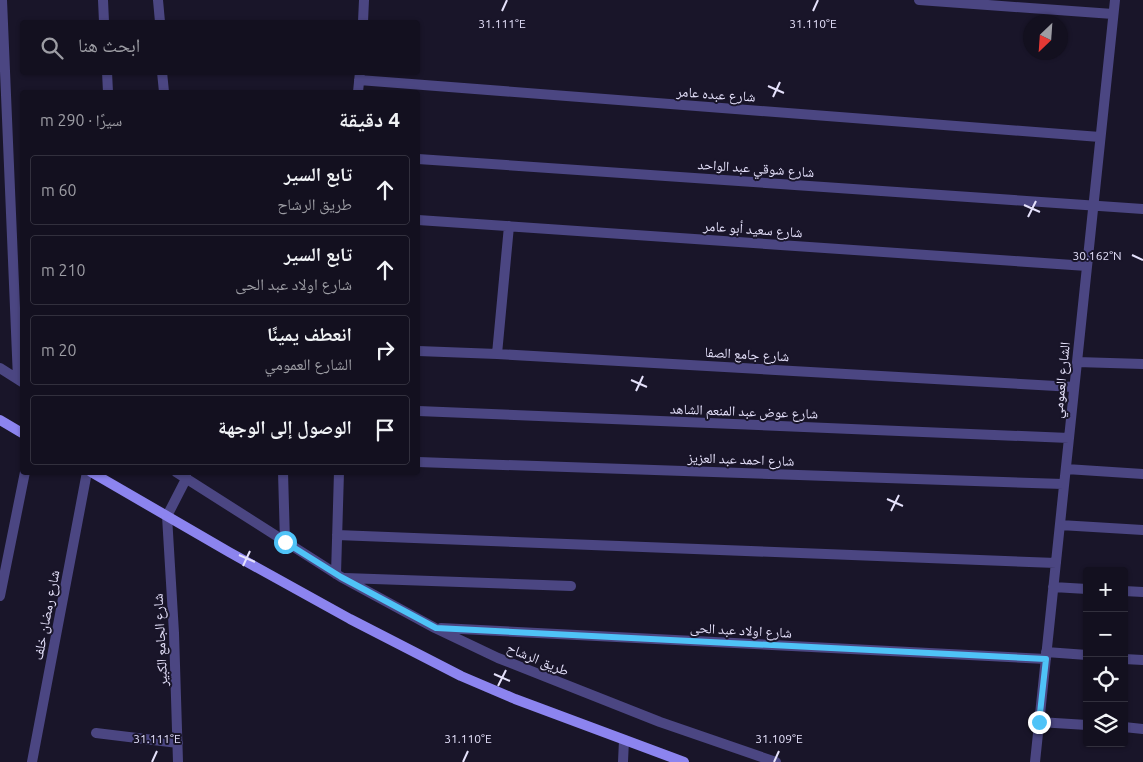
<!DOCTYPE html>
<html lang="ar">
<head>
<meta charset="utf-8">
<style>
	body { margin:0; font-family:Ubuntu,"Noto Naskh Arabic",sans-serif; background:#1c1928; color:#f1f3f6; direction:rtl }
	.controls { position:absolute; right:15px; bottom:15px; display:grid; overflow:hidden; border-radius:5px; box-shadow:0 1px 4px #0004 }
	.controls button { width:45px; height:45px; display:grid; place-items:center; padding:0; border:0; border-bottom:1px solid #32303d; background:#13101f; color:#f1f3f6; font:25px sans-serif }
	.compass { position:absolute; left:1023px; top:15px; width:45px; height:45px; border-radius:50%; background:#13101f; box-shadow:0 1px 4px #0004; rotate:205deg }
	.stop { position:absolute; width:15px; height:15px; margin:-11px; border:4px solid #4fc3f7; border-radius:50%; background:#fff }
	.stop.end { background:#4fc3f7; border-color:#fff; box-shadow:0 1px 5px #0008 }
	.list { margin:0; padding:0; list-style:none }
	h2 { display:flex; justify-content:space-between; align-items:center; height:65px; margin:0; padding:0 20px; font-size:21px }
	h2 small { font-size:16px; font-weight:400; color:#9d9da4 }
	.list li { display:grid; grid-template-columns:32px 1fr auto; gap:15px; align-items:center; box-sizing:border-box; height:70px; margin:0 10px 10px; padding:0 10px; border:1px solid #32303d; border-radius:5px }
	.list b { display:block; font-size:19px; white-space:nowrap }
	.list p { margin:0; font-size:16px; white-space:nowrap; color:#9d9da4 }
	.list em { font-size:16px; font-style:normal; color:#9d9da4 }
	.icon { flex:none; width:28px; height:28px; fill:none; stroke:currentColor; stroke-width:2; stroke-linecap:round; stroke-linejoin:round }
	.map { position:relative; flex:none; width:1143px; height:762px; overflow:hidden; direction:ltr }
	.search { position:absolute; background:#13101f; box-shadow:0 1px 4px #0004; left:20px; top:20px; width:400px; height:55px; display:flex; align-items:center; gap:12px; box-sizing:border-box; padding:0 18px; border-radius:5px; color:#9d9da4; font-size:19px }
	.panel { position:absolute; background:#13101f; box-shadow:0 1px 4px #0004; left:20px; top:90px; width:400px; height:385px; border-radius:5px; direction:rtl }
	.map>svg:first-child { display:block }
</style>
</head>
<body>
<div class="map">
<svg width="1143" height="762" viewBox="0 0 1143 762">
	<rect width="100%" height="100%" fill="#191529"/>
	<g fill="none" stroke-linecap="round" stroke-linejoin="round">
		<path stroke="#4b4682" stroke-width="10" d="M2,0L18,379
			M103,0L104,22
			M158,0L160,22
			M919,0L1113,14
			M363,22L364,0
			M107,72L108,92
			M162,72L164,92
			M359,80L1100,137
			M358,92L360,72
			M418,159L1143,209
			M418,220L1087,266
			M418,351L497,354L1074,387
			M497,354L509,226
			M1077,362L1143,364
			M0,368L22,382
			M418,411L1069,438
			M418,462L1063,484
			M1066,469L1143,474
			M176,472L341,577L435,628L498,658L660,722L776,762
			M283,472L285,542
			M1060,525L1143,530
			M337,535L1056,563
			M336,574L339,472
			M345,578L571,586
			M1053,587L1087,589
			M1124,591L1143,592
			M0,596L25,472
			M441,628L1046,659
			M1046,652L1087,655
			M1124,659L1143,660
			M1039,722L1087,725
			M1124,727L1143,729
			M96,733L178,743
			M32,762L87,472
			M178,762L174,633L167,516L186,479V473
			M623,762L624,740
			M1035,762L1115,0"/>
		<path stroke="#8c84ef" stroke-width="10" d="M0,420L22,433
			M91,472L229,552L350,619L461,676L515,699L684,762"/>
	</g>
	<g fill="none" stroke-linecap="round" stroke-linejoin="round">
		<path stroke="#4fc3f7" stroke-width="6" d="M285,542L341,577L436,628L1046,659L1039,722"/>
	</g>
	<path fill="none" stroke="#e5e1fb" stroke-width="2" d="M502,11L507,0M813,11L818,0M768,86L784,93M773,97L780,82M1024,205L1040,212M1028,217L1036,201M1132,255L1143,260M631,380L647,387M636,391L643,376M887,499L903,506M891,511L899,495M239,555L255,562M243,566L250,551M494,674L510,681M498,686L506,670M152,762L157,751M463,762L468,751M774,762L779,751"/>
	<g text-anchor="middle" stroke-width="4" stroke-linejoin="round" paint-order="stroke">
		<g font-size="14" fill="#e5e1fb" stroke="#191529">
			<text transform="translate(716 94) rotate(4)" y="5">شارع عبده عامر</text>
			<text transform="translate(756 168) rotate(4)" y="5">شارع شوقي عبد الواحد</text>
			<text transform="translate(753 229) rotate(4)" y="5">شارع سعيد أبو عامر</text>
			<text transform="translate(747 354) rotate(3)" y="5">شارع جامع الصفا</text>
			<text transform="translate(1061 380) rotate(-84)" y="5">الشارع العمومي</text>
			<text transform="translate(744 411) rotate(2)" y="5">شارع عوض عبد المنعم الشاهد</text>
			<text transform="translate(741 459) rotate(2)" y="5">شارع احمد عبد العزيز</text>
			<text transform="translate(46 615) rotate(-79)" y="5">شارع رمضان خلف</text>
			<text transform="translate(741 630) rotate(3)" y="5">شارع اولاد عبد الحى</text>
			<text transform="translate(160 640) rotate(-93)" y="5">شارع الجامع الكبير</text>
			<text transform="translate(538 659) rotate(22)" y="5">طريق الرشاح</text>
		</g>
	</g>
	<g font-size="12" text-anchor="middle" fill="#e5e1fb" stroke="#191529" stroke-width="4" stroke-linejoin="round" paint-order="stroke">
		<text x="502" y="28">31.111°E</text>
		<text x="813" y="28">31.110°E</text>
		<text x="1097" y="260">30.162°N</text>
		<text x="157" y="743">31.111°E</text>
		<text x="468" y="743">31.110°E</text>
		<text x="779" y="743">31.109°E</text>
	</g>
</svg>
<div class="controls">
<button>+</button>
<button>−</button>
<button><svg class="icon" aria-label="locate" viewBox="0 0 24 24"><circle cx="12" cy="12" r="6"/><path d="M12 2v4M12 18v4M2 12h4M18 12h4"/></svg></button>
<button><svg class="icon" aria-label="layers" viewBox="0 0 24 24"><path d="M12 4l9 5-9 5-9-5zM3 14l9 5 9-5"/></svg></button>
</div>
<svg class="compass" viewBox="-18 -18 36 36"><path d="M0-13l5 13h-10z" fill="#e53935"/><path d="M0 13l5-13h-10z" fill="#9d9da4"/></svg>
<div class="stop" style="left:285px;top:542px"></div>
<div class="stop end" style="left:1039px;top:722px"></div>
<div class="search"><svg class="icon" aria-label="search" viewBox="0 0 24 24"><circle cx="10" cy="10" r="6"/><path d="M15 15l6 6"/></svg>ابحث هنا</div>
<section class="panel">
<h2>4 دقيقة<small>سيرًا · 290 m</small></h2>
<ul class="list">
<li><svg class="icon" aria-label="ahead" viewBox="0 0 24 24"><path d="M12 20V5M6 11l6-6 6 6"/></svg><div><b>تابع السير</b><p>طريق الرشاح</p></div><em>60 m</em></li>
<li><svg class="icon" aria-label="ahead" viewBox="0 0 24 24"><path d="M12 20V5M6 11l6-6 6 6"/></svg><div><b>تابع السير</b><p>شارع اولاد عبد الحى</p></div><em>210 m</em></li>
<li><svg class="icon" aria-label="right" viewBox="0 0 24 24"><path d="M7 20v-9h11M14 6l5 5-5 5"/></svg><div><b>انعطف يمينًا</b><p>الشارع العمومي</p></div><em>20 m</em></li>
<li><svg class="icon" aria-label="arrive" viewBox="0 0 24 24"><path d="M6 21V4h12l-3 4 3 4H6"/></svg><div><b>الوصول إلى الوجهة</b></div></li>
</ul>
</section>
</div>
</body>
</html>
